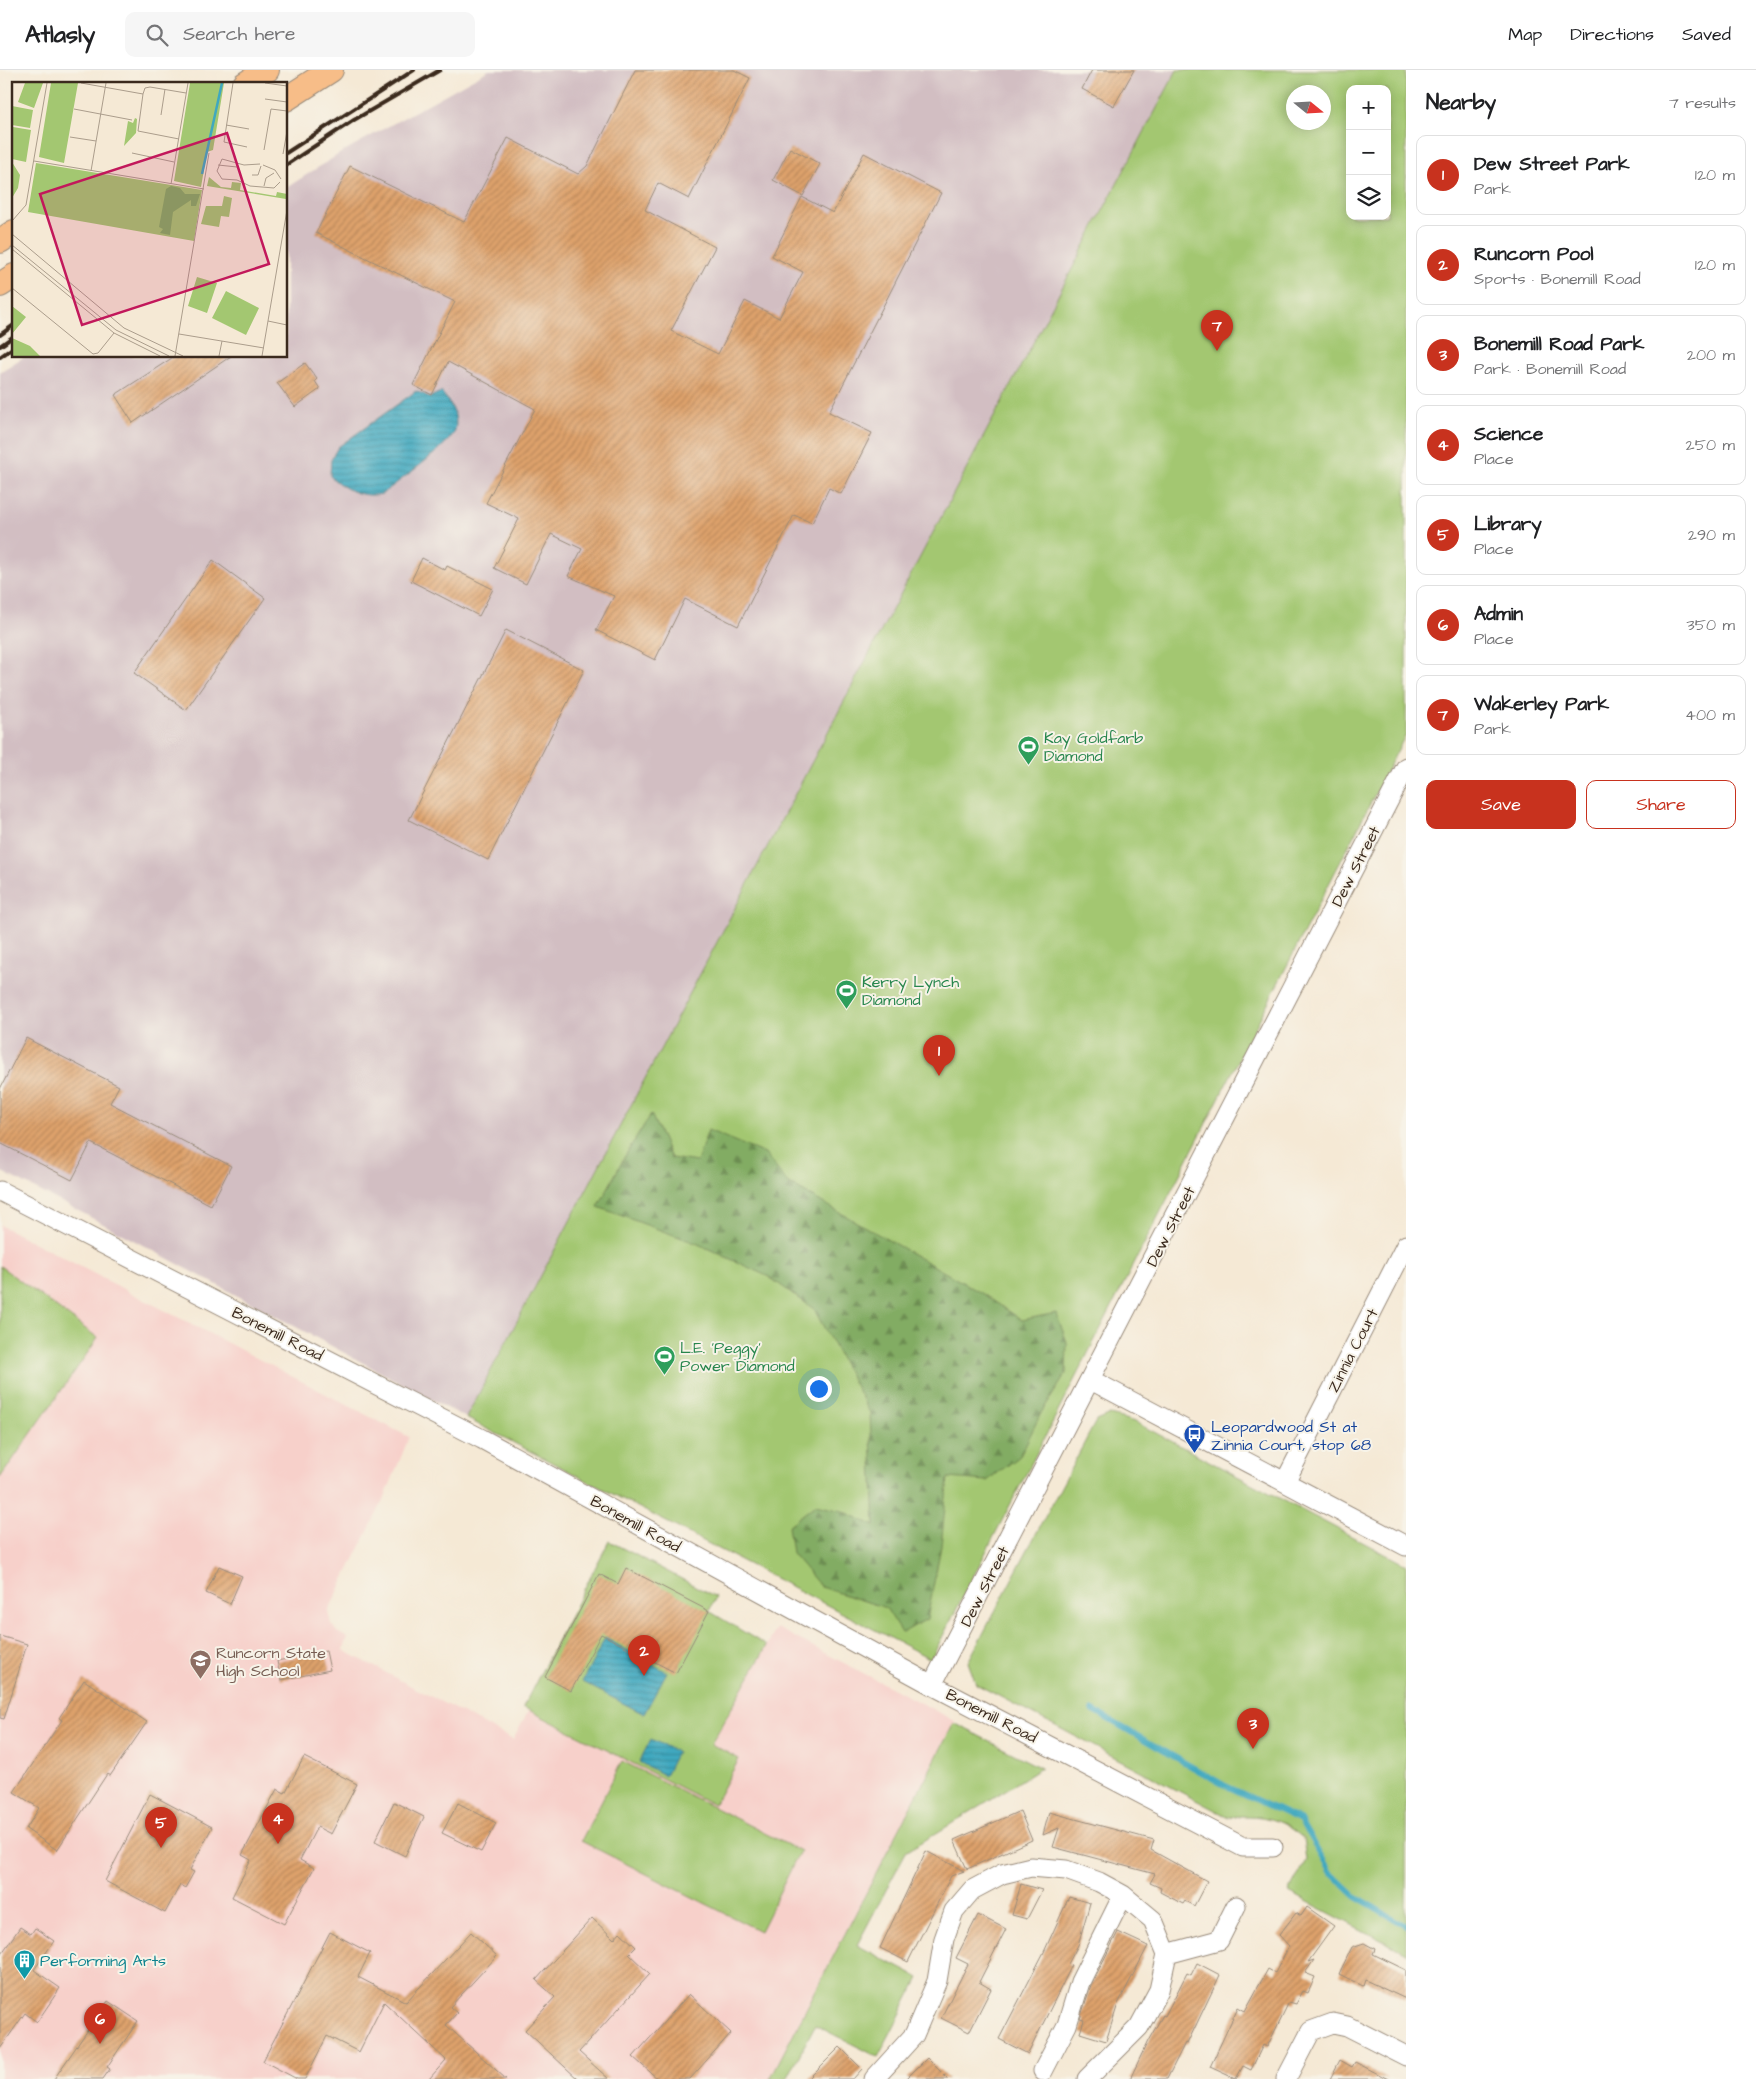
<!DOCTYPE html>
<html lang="en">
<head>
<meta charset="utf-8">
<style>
	body { margin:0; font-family:"Architects Daughter",sans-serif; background:#f6f6f6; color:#202124 }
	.controls { position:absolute; right:15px; top:15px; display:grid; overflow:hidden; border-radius:10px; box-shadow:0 2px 12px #0003 }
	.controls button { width:45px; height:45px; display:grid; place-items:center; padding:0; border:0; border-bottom:1px solid #e0e0e0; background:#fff; color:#202124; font:25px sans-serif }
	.compass { position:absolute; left:1286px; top:15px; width:45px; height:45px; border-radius:50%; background:#fff; box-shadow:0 2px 12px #0003; rotate:108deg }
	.you { position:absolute; left:818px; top:1318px; width:18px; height:18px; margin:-12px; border:4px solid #fff; border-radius:50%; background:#1a73e8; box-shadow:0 0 0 8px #1a73e833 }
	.badge { display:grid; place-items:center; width:32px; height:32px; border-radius:50%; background:#c8321e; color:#fff; font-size:16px; font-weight:700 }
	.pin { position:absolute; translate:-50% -41px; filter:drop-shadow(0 1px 2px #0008) }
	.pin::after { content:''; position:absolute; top:26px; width:18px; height:15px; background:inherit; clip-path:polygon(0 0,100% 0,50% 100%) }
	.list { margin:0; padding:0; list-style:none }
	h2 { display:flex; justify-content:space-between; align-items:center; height:65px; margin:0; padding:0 20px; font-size:21px }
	h2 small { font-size:16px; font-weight:400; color:#757577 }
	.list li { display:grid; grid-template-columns:32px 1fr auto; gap:15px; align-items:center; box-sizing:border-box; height:80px; margin:0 10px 10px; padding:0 10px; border:1px solid #e0e0e0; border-radius:10px }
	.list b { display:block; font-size:19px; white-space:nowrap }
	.list p { margin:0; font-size:16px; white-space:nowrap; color:#757577 }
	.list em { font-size:16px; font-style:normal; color:#757577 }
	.actions { display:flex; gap:10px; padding:15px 20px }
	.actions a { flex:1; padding:11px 0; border:1px solid #c8321e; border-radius:10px; text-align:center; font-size:18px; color:#c8321e }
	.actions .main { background:#c8321e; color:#fff }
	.icon { flex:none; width:28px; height:28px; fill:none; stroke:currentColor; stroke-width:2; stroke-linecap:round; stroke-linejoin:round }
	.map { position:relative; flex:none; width:1406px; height:2009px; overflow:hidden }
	header { display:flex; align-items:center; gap:30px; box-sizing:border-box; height:70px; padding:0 25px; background:#fff; border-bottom:1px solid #e0e0e0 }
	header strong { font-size:24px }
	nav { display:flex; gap:28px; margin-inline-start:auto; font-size:18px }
	.search { width:350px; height:45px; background:#f6f6f6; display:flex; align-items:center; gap:12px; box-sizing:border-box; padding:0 18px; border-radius:10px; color:#757577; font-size:19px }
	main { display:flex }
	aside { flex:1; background:#fff }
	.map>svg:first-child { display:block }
</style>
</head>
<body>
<header>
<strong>Atlasly</strong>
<div class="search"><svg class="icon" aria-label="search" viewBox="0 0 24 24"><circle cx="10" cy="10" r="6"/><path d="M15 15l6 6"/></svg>Search here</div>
<nav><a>Map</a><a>Directions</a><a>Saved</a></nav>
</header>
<main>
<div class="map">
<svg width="1406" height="2009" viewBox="0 0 1406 2009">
	<defs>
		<pattern id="forest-firs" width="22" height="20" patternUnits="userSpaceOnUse" patternTransform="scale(1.25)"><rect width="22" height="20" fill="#82ac63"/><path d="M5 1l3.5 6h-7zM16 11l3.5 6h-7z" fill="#6c8c51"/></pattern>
		<pattern id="water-rules" width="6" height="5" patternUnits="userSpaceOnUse" patternTransform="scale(1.25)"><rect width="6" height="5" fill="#3fa8bf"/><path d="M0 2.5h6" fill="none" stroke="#36899b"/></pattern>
		<pattern id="building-hatch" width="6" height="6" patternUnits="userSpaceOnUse" patternTransform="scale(1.25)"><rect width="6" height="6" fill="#dea26c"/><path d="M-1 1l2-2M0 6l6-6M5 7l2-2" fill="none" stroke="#b58458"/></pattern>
	</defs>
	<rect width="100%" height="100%" fill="#f7f3e8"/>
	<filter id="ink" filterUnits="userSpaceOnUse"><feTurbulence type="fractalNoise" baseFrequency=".02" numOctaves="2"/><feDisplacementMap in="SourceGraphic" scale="10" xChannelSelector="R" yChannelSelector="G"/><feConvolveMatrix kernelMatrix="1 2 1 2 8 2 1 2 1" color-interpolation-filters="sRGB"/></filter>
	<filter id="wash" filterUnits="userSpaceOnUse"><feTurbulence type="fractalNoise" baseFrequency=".0096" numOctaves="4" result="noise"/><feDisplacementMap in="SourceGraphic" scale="20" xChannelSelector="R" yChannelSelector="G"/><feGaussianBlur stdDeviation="1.12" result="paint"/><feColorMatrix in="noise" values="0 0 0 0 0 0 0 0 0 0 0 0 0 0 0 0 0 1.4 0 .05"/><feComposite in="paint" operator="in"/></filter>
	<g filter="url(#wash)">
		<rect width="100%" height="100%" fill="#f5e9d5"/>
		<path fill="#f7d0ca" d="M0,1155L409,1367L385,1427L328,1542L331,1554L337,1562L348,1568L343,1580L513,1670L529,1640L714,1735L711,1674L777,1558L955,1651L770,2009H0Z"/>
		<path fill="#d2bec2" d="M489,0H1177L466,1348L79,1141L0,1101V302L25,286H286V118L344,81Z"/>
		<path fill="#a3c771" stroke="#6f7848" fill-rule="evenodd" d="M1177,0H1406V664L931,1589L466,1348ZM1350,19H1387V146H1350ZM1294,22H1324V52H1294Z
			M0,1196L98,1268L0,1408Z
			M1110,1345L1135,1352L1406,1495V1883L1289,1822L1306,1790L1303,1768C1278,1747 1260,1744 1228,1747L976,1614L968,1592L1096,1351Z
			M609,1471L716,1527L709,1541L767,1576L711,1674L739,1689L714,1735L523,1637Z
			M954,1653L1041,1698L906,1782L857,1875L919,1908L878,1987L815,1955L787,2009H770Z
			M622,1691L800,1781L760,1861L581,1771Z"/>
		<path fill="url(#forest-firs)" stroke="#5e6b40" d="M651,1044L671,1088L697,1092L708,1060L765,1084L788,1113L983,1224L1022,1250L1056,1243L1067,1272L1066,1304L1041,1343L1020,1386L987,1411L948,1408L941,1476L927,1549L902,1563L886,1538L821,1517L792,1483L788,1456L815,1435L843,1441L875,1456L870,1343L814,1239L769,1207L698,1174L598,1137L625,1086Z"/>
		<path fill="url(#water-rules)" stroke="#3d696e" d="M416,321L430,327L441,322C450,332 459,346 455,360C452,374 396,413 382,424C362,428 345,420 330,406L331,389L338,377Z
			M605,1568L667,1602L644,1644L582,1612Z
			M651,1669L677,1682L665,1706L639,1692Z"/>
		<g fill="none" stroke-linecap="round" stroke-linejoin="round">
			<path stroke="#3fa8bf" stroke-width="5.5" d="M1092,1640L1224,1715L1300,1750L1330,1802L1355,1826L1406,1856"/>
		</g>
		<g id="blocks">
			<path fill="url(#building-hatch)" d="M635,0H734L750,8L689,129L658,113L645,140L715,177L671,261L718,284L745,231L779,248L803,202L772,186L802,127L833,143L864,83L941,123L829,342L872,363L841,424L829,418L812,453L794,445L738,556L685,529L655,590L596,560L614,526L568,506L582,479L551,464L526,514L494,498L519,449L486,433L535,339L448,292L432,325L413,315L455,232L316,163L350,96L464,152L508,68L578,104L587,96Z
				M1092,0H1134L1114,36L1082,19Z
				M790,78L820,94L803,126L773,110Z
				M175,286H231L133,353L115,325Z
				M305,293L317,309L315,311L320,319L295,337L277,313Z
				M422,488L445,500L447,496L493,519L479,546L411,511Z
				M213,490L265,528L186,640L134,603Z
				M506,560L584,600L488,790L409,750Z
				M26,968L119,1016L110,1033L231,1096L211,1135L91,1073L72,1110L0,1073V1019Z
				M219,1496L242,1506L230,1534L206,1523Z
				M626,1498L709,1541L676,1603L601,1564L571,1621L545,1607L599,1504L618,1514Z
				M0,1566L27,1574L4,1649L0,1648Z
				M326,1581L330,1600L281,1610L277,1591Z
				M84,1610L147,1652L110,1706L107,1704L57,1780L26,1759L39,1738L14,1722L62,1650L59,1648Z
				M304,1687L357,1714L331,1764L317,1757L300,1790L314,1798L284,1854L232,1827L251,1790L242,1785L277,1719L285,1723Z
				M150,1724L212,1757L190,1800L194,1802L185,1818L180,1815L165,1843L105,1811Z
				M394,1732L424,1747L405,1786L375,1771Z
				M458,1733L496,1753L481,1782L442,1763Z
				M1020,1741L1032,1770L967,1799L954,1770Z
				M1049,1742L1154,1770L1151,1780L1207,1811L1194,1836L1185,1831L1183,1834L1160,1822L1161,1818L1150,1813L1155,1804L1053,1777L1059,1758L1043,1765Z
				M926,1781L964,1801L951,1806L908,1892L880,1878Z
				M1021,1814L1042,1820L1027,1849L1012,1845Z
				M1069,1827L1090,1833L1078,1875L1068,1894L1072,1895L1028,1984L999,1969L1044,1882Z
				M1307,1837L1334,1856L1308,1892L1314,1890L1305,1903L1315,1907L1308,1923L1303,1921L1296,1934L1289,1932L1267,1977L1263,1975L1251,2000L1243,1996L1236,2009L1210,1997L1238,1937L1245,1941L1268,1899L1275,1903L1289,1876L1279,1865L1296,1843L1301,1846Z
				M978,1845L1006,1859L979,1912L991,1919L969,1962L941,1948L968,1894L956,1888Z
				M592,1848L614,1869L620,1862L636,1877L629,1884L650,1904L579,1982L609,2009H578L525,1960L555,1927L536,1910Z
				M20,1857L31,1864L35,1858L54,1871L34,1900L60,1918L37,1952L25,1943L0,1979V1886Z
				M330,1862L370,1883L358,1907L406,1932L471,1862L497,1886L450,1937L457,1943L446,1955L506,2009H429L446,1990L384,1932L359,1982L327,1966L305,2009H297L263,1991Z
				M1118,1862L1148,1876L1118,1934L1106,1971L1080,1963L1084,1950L1080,1949L1091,1915Z
				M1364,1873L1375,1879L1373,1884L1406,1900V1929L1365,1910L1363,1916L1339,1904L1352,1877Z
				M1197,1893L1220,1905L1187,1974L1185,1973L1167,2009H1130L1148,1971L1163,1945L1165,1946L1187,1903L1191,1905Z
				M689,1924L731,1963L690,2009H658L633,1987Z
				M108,1931L138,1951L107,1997L110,1999L103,2009H54Z
				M840,1977L862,1999L853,2009H808Z
				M927,1988L948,2009H906Z
				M1340,1990L1352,1997L1355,1992L1388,2009H1330Z"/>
		</g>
	</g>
	<g filter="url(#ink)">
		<use href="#blocks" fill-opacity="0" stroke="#988a7a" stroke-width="1"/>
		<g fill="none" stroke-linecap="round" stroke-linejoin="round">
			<defs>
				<path id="minor" d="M0,1121L482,1369L932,1615L1243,1777H1273
					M1091,1310L1406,1476
					M1285,1412L1406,1175
					M932,1615L1406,697
					M1167,1884L1219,1870L1236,1836
					M1043,2001L1067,1955L1080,1912L1123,1825
					M874,2009L914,1965L937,1911L944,1869L954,1841L972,1820L1002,1804L1031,1797L1066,1800L1099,1812L1123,1825L1153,1850L1167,1884L1159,1920L1139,1957L1087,2009
					M1286,2009L1311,1961L1333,1953L1347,1956L1406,1986"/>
				<path id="major" d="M245,14L267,0
					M286,29L331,0
					M0,171L14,162
					M0,215L14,206"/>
			</defs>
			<use href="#minor" stroke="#988a7a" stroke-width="21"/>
			<use href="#major" stroke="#988a7a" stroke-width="26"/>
			<use href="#minor" stroke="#fff" stroke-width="19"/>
			<use href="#major" stroke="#f7bd88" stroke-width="24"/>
			<path stroke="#3b2a1e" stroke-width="4" d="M286,83L414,0
				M286,95L354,50L440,0
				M0,265L14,255
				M0,276L14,266
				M0,287L14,277"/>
		</g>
	</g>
	<defs>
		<symbol id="stadium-pin" viewBox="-11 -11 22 30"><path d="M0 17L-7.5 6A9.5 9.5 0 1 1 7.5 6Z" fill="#2e9e5b" stroke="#f7f3e8"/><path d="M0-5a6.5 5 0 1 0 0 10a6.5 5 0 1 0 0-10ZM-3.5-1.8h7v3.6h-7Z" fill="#fff"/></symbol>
		<symbol id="bus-pin" viewBox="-11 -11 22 30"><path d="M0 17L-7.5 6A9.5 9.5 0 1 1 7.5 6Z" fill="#1a4fb4" stroke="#f7f3e8"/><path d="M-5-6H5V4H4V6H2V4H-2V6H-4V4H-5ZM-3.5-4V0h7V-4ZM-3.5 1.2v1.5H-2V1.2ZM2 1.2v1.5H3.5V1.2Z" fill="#fff"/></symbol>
		<symbol id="school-pin" viewBox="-11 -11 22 30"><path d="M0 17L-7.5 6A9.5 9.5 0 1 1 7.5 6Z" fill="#8d6e63" stroke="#f7f3e8"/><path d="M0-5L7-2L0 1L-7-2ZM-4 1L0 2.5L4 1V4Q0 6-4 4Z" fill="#fff"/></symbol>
		<symbol id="building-pin" viewBox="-11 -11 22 30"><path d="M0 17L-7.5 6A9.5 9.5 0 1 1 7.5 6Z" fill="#0f9aa8" stroke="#f7f3e8"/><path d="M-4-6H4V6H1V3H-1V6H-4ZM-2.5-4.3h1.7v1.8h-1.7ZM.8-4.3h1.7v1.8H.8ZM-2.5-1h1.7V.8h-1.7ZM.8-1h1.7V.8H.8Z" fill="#fff"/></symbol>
	</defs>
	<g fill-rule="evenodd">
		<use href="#stadium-pin" x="1016" y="664" width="25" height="34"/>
		<use href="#stadium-pin" x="834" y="908" width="25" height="34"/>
		<use href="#stadium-pin" x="652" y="1274" width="25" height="34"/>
		<use href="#bus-pin" x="1182" y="1352" width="25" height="34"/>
		<use href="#school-pin" x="188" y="1578" width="25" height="34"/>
		<use href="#building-pin" x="12" y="1878" width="25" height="34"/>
	</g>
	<g text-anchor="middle" stroke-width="4" stroke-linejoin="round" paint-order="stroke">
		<g font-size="16" fill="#27864d" stroke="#f7f3e8" text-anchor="start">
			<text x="1044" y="673">Kay Goldfarb<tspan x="1044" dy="18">Diamond</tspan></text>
			<text x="862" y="917">Kerry Lynch<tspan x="862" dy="18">Diamond</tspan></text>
			<text x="680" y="1283">L.E. 'Peggy'<tspan x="680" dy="18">Power Diamond</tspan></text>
		</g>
		<g font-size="16" fill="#3b2a1e" stroke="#f7f3e8">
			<text transform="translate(1355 796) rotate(-63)" y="6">Dew Street</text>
			<text transform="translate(1170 1156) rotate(-63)" y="6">Dew Street</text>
			<text transform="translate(278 1263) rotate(27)" y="6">Bonemill Road</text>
			<text transform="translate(1352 1280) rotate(-63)" y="6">Zinnia Court</text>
			<text transform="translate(636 1453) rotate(29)" y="6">Bonemill Road</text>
			<text transform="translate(984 1516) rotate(-63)" y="6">Dew Street</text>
			<text transform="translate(992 1645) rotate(27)" y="6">Bonemill Road</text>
		</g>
		<g font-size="16" fill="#164399" stroke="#f7f3e8" text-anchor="start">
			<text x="1211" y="1362">Leopardwood St at<tspan x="1211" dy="18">Zinnia Court, stop 68</tspan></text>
		</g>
		<g font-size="16" fill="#785e54" stroke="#f7f3e8" text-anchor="start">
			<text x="216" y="1588">Runcorn State<tspan x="216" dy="18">High School</tspan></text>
		</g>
		<g font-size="16" fill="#0d838f" stroke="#f7f3e8" text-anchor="start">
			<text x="40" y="1896">Performing Arts</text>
		</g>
	</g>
	<g transform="translate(12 12)">
		<rect width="275" height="275" fill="#f5e9d5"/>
		<path d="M13,1H31L22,26L6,20ZM39,1H66L52,81L27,75ZM178,1H212L201,68L195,70L189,105L162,99ZM0,24L21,28L18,46L0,43ZM123,36L125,37L124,51L112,64L116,39L121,41ZM1,45L19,48L14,80L0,77ZM0,80L8,93L6,106L0,116ZM24,81L190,108L182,159L16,130ZM197,95L209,105L219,106L220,100L229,101L228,108L264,114L265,110L275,112L274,117L195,104ZM212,114L220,116L217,135L209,134L207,145L189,142L194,124H210ZM185,195L205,201L195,231L176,224ZM214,209L247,226L234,253L200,236ZM0,224L14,235L0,252ZM0,256L18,264L28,274H0Z" fill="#a3c771"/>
		<path d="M159,104L168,106L173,112H188L184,124H179V118L161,130L158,153L148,151L151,147L147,145L154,107Z" fill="#82ac63"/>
		<path fill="none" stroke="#3fa8bf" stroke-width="2.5" d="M190,92L210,1"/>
		<path fill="none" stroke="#ab9d8c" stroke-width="1" d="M69,1L131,12M221,1L212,60L235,65M253,1L275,4M253,17L275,20M62,27L120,38M149,33L153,7M214,43L237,47M58,55L84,59M167,57L126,49L131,12L133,6L138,5L174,11M252,68L259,27L275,29M120,71L162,80M271,72L275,49M22,79L192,107M248,82L232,83L210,77L205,89L210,97L225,98L238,104L262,106L268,100M206,83L225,85M251,83L263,88L269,97M79,89L94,1M240,93H246L249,84M159,102L176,1M252,104L254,96L262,91M0,139L14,123L35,1M0,152L112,246L171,274M0,163L104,248L157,274M0,167L102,251L148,274M0,206L81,272L86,271L102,251M256,239L275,243M167,252L252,266M163,274L197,71M207,274L210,259M250,274L275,128"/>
		<path fill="#c2185b" fill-opacity="0.15" stroke="#c2185b" stroke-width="2.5" d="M215,51L257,182L70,243L28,112Z"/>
		<rect width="275" height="275" fill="none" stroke="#3b2a1e" stroke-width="2.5"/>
	</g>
</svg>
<div class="controls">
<button>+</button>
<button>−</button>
<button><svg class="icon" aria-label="layers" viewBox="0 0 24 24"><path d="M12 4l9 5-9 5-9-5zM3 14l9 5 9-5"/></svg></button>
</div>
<svg class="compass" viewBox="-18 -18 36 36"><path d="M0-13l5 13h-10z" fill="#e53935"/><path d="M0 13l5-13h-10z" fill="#757577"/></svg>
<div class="you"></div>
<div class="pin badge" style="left:939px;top:1006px">1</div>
<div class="pin badge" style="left:644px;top:1606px">2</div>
<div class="pin badge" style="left:1253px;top:1679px">3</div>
<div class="pin badge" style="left:278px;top:1774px">4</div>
<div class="pin badge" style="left:161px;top:1778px">5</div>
<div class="pin badge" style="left:100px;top:1974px">6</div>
<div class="pin badge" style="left:1217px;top:281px">7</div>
</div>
<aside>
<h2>Nearby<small>7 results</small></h2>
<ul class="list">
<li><span class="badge">1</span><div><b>Dew Street Park</b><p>Park</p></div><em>120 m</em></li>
<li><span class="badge">2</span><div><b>Runcorn Pool</b><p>Sports · Bonemill Road</p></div><em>120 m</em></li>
<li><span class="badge">3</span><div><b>Bonemill Road Park</b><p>Park · Bonemill Road</p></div><em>200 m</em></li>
<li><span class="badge">4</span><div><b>Science</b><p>Place</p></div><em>250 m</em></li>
<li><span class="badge">5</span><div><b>Library</b><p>Place</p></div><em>290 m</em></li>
<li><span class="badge">6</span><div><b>Admin</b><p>Place</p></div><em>350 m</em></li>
<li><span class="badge">7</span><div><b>Wakerley Park</b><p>Park</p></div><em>400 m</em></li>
</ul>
<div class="actions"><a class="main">Save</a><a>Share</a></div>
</aside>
</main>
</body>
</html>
